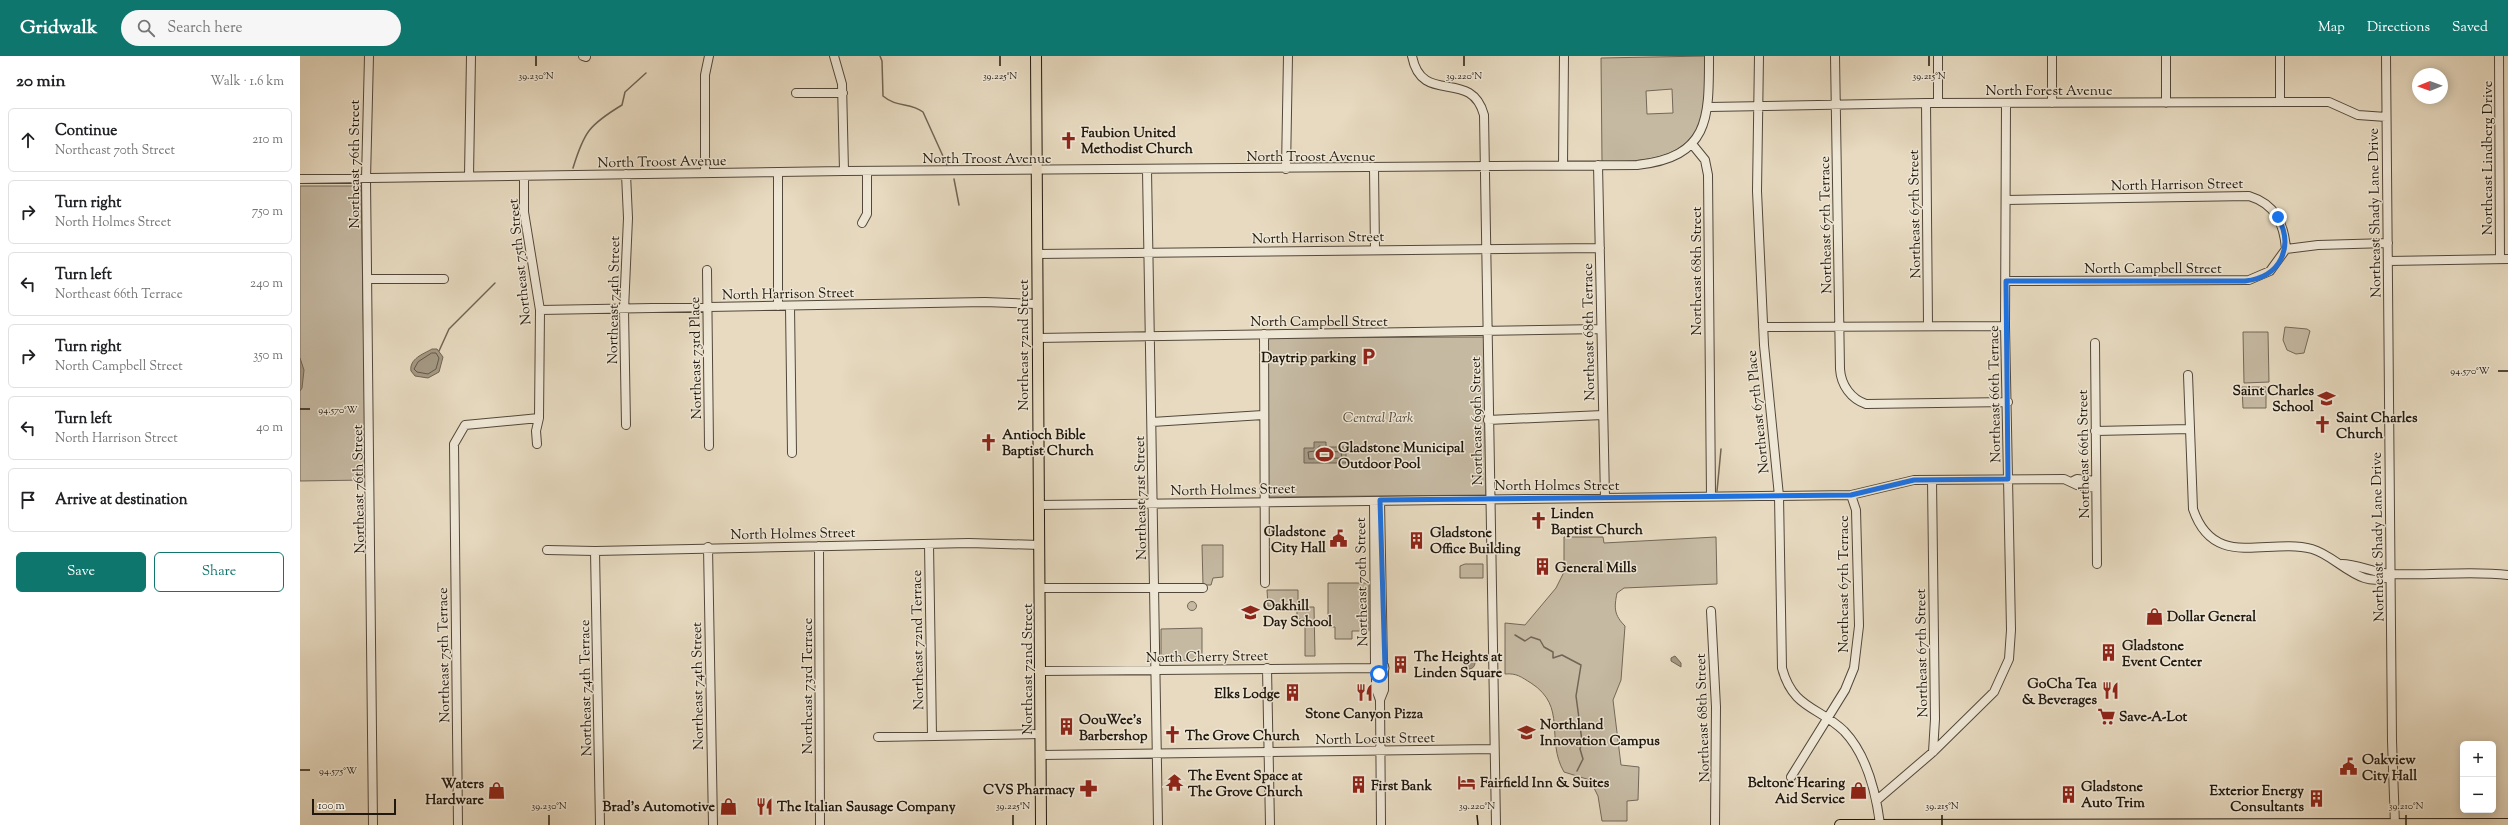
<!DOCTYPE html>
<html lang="en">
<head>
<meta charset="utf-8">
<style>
	body { margin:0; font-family:"Sorts Mill Goudy",serif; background:#f6f6f6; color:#202124 }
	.controls { position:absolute; right:12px; bottom:12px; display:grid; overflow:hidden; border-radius:6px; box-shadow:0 2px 10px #0003 }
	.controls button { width:36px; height:36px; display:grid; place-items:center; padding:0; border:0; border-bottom:1px solid #e0e0e0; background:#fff; color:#202124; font:20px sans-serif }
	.compass { position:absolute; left:2112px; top:12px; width:36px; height:36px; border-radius:50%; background:#fff; box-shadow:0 2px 10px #0003; rotate:269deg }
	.scale { position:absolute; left:12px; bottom:10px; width:84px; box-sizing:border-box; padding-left:4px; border:2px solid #21180d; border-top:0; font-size:11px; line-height:14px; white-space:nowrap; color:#21180d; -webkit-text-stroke:3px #efe7d6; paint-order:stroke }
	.stop { position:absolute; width:12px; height:12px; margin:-9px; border:3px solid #1a73e8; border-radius:50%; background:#fff }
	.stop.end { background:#1a73e8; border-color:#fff; box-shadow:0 1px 4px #0008 }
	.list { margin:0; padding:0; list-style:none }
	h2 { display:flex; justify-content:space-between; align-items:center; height:52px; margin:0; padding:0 16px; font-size:17px }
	h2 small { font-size:13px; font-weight:400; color:#757577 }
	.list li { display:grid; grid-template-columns:26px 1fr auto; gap:12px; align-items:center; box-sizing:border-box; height:64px; margin:0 8px 8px; padding:0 8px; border:1px solid #e0e0e0; border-radius:6px }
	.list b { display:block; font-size:15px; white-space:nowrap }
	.list p { margin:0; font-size:13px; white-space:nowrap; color:#757577 }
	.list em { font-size:13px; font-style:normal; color:#757577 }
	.actions { display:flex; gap:8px; padding:12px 16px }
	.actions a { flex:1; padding:9px 0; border:1px solid #0f766e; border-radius:6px; text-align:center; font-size:14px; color:#0f766e }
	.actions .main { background:#0f766e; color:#fff }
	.icon { flex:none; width:22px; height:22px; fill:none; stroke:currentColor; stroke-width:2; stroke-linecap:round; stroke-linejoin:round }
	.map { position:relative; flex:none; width:2208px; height:769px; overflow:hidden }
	header { display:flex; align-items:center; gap:24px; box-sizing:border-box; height:56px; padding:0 20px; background:#0f766e; color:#fff }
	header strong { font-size:19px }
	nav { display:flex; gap:22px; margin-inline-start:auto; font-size:14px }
	.search { width:280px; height:36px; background:#f6f6f6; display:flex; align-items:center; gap:10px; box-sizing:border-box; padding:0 14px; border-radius:22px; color:#757577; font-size:15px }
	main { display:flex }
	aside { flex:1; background:#fff }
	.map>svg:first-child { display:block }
</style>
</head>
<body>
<header>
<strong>Gridwalk</strong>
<div class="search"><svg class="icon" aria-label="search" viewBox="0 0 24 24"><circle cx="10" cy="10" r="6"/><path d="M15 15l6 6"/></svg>Search here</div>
<nav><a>Map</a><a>Directions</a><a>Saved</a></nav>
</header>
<main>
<aside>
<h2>20 min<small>Walk · 1.6 km</small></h2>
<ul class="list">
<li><svg class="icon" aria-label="ahead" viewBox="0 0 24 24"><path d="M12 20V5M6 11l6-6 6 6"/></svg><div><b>Continue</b><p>Northeast 70th Street</p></div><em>210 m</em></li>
<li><svg class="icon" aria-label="right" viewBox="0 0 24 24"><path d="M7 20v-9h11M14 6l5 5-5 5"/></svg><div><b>Turn right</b><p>North Holmes Street</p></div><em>750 m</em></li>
<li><svg class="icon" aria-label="left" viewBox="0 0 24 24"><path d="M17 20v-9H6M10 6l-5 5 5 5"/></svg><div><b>Turn left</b><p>Northeast 66th Terrace</p></div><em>240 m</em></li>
<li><svg class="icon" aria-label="right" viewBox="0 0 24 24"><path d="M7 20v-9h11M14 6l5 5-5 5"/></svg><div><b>Turn right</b><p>North Campbell Street</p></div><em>350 m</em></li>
<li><svg class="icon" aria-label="left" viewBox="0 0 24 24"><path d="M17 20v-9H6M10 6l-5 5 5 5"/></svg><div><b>Turn left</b><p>North Harrison Street</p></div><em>40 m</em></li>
<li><svg class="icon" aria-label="arrive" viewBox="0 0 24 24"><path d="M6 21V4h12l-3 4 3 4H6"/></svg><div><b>Arrive at destination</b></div></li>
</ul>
<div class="actions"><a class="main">Save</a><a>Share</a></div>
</aside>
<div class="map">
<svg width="2208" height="769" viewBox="0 0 2208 769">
	<rect width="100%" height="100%" fill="#e7dac0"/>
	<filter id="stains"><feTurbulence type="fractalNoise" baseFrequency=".005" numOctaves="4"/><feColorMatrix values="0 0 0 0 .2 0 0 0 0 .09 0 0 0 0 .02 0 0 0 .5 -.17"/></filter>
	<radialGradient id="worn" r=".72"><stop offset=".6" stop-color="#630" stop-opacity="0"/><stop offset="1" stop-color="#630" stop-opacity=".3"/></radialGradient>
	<path fill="#c5b9a2" stroke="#736858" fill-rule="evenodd" d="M1406,0C1406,17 1409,39 1404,55C1390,106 1345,105 1302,106L1301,2ZM1372,33L1373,57L1347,58L1346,35Z
		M0,130H61L66,424L0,425Z
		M1985,271L2007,273L2010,275L2004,297L1996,298L1987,294L1983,284Z
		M1943,276H1968L1969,326L1944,327Z
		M1184,281L1186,439L968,441L966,282Z
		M1942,331H1966V352H1943Z
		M1264,481H1303L1304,487L1416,481L1417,528L1324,532L1317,537C1314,552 1314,559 1325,570L1321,624L1313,644L1321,709L1339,711L1338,744L1327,745V765H1302L1298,740L1290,724L1264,716C1245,683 1268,651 1231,627C1221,621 1217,617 1205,618V567L1225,569L1256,532L1264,516Z
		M902,489H923V521L913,522L911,529H903Z
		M1165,508H1183V522H1160V510Z
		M1028,527H1069V575H1052V583H1035V571H1028Z
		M967,534H998V550H968Z
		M887.5 550a4.5 4.5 0 1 1 9 0a4.5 4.5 0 1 1-9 0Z
		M997,551H1014L1015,600H1005V563H997Z
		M902,572V602L900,604L861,605V573Z"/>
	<path fill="#a49883" stroke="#706554" d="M132,293H137L143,301L139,316L128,322L115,320L111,315C109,303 123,298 132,293Z
		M0,302L4,314L2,332L0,335Z
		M1014,386H1026V391H1046V407H1004V392H1014Z
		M1375,600L1381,607V611L1371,605V602Z
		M1163 607a6 6 0 1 1 12 0a6 6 0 1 1-12 0Z"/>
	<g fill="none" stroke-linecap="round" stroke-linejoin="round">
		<path stroke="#625848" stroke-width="1" d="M132,297H136L139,302L136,313L128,318L117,316L114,313L118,306Z
			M1020,390L1026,395L1041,396L1042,402L1009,403L1008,396L1015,395Z"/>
		<path stroke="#706554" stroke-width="1.5" d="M580,0L582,5L583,40C597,52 610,46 623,56L647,109
			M273,112C284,76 289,69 322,49L325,36L346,17
			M654,123L659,149
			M139,295L149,273L195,227
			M1417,435L1421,393
			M1215,579L1225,585L1231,581L1240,584L1244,591L1253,596V602L1262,599L1281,609L1276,640L1282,685L1280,693L1283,703L1277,715"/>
		<defs>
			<path id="minor" d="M69,0L66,123L73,769
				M283,0L286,1
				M534,0L542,28L544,115
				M1112,0C1122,51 1171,11 1184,59L1196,769
				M1459,0L1457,135L1464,289L1479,440L1482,612C1493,653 1518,650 1544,675C1566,698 1576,737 1580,768
				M1535,0L1540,313C1541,329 1551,343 1566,348L1708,346
				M2086,0L2092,685L2095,769
				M2199,0L2200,203
				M496,37H543
				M1980,46V0
				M1626,47L1628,269
				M1638,47V0
				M1752,47V0
				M1866,47V0
				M1409,51L1626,47L2029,46L2058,59L2086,61
				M1392,88L1405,104L1408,119L1411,439
				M1263,109L1264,0
				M1298,109L1305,442
				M986,113L988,0
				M1074,113L1075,194
				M847,114L858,769
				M478,116V250
				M405,117V19L409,0
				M169,120L171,0
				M224,120V156L240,254L239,362L236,375L237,388
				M0,123L544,115L1337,109C1410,101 1409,62 1409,0
				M1706,144L1949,140C1975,148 1984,167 1986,193
				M562,167L567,158V115
				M1986,193L2018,189L2088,187
				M737,198L1300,192
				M2088,205L2208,203
				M407,214L409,390
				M68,223H144
				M1706,225L1949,224L1970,215L1986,193
				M490,251L492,397
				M240,254L685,246L737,248
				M1463,271L1705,270
				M964,278L965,527
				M737,282L1301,273
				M1795,287L1797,508
				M1888,319L1893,453C1914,515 1967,481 2012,493C2038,500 2063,538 2092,518
				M1188,364L1303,359
				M852,366L963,359
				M326,369L324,254L328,162L326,118
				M1795,375L1890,373
				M1632,424L1635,663L1633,696
				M1773,425L1777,423L1796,425
				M1074,445L1075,608
				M1080,445L1083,608
				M739,449L1551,439L1614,424L1764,423L1777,429L1796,432
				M629,488L632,680
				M519,490L520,769
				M408,491L413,769
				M247,494L295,495L669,487L740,489
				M295,495L300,769
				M2042,508C2057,508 2077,518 2093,518C2131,520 2170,514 2208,519
				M740,532H903
				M1411,555L1416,651L1415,769
				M1073.5 612a5.5 5.5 0 1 1 11 0a5.5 5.5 0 1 1-11 0Z
				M967,612L970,769
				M741,615L1073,612
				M1076,617V633L1080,644L1081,769
				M1080,644L1084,634V615
				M578,681L741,678
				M741,699L1194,693
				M1491,721L1545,634L1554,612L1559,570L1556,454L1551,439
				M1577,744L1633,696L1694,636L1709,603L1711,574L1705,270L1706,47
				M158,769L154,388L165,369L239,362"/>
			<path id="major" d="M736,0L741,769
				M1540,769L2208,768"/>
		</defs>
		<use href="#minor" stroke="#52483a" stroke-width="10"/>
		<use href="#major" stroke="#21180d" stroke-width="12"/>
		<use href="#minor" stroke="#efe7d6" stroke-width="8"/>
		<use href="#major" stroke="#e7dac0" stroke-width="10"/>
	</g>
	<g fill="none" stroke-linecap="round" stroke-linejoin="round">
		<path stroke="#1a73e8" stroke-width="5" d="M1079,618L1084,615L1085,611L1080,444L1551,439L1614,424L1708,423L1706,225H1945C1981,221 1994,191 1978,161"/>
	</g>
	<path fill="none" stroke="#21180d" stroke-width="1.5" d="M236,0V10M700,0V10M1164,0V10M1629,0V10M2198,315H2208M0,353H10M0,714H10M249,759V769M713,759V769M1177,759L1178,769M1642,759V769M2106,759V769"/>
	<defs>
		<symbol id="church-bare" viewBox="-9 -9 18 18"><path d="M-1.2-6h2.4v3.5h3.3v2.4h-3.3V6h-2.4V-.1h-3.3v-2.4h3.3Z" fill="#8f2418" stroke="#efe7d6" stroke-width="2.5" paint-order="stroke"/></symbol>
		<symbol id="parking-bare" viewBox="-9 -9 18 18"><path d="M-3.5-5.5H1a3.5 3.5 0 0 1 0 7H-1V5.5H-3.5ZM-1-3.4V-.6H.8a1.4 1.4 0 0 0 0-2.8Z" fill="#8f2418" stroke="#efe7d6" stroke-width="2.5" paint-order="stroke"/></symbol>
		<symbol id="school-bare" viewBox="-9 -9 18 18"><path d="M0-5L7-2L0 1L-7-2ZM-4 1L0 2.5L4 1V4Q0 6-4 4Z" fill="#8f2418" stroke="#efe7d6" stroke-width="2.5" paint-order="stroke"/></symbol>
		<symbol id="stadium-bare" viewBox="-9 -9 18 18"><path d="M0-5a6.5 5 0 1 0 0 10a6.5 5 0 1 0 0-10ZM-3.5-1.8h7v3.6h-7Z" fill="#8f2418" stroke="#efe7d6" stroke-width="2.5" paint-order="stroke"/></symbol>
		<symbol id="civic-bare" viewBox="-9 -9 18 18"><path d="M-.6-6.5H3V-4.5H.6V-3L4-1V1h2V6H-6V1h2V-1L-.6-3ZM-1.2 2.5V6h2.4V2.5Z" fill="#8f2418" stroke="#efe7d6" stroke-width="2.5" paint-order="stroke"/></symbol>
		<symbol id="building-bare" viewBox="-9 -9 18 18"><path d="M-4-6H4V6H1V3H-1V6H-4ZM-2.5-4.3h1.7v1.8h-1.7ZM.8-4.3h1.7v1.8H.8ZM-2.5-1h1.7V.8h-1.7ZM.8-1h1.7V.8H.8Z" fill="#8f2418" stroke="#efe7d6" stroke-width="2.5" paint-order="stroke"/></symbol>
		<symbol id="shop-bare" viewBox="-9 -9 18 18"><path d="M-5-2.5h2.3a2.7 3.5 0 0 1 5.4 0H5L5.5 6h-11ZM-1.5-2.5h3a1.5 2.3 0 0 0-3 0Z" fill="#8f2418" stroke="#efe7d6" stroke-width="2.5" paint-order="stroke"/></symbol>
		<symbol id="restaurant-bare" viewBox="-9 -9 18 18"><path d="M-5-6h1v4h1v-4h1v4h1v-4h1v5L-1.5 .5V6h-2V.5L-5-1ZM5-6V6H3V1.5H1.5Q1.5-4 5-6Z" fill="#8f2418" stroke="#efe7d6" stroke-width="2.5" paint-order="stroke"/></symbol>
		<symbol id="supermarket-bare" viewBox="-9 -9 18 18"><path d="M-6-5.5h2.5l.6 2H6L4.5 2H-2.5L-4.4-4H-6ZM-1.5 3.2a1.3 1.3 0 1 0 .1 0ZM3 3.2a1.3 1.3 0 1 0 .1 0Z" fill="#8f2418" stroke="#efe7d6" stroke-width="2.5" paint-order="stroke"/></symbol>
		<symbol id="hotel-bare" viewBox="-9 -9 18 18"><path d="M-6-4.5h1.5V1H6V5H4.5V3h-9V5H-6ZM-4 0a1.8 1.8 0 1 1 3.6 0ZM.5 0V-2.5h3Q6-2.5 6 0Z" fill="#8f2418" stroke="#efe7d6" stroke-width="2.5" paint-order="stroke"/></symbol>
		<symbol id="temple-bare" viewBox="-9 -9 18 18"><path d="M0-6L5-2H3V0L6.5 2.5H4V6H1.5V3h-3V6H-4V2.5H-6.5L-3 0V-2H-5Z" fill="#8f2418" stroke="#efe7d6" stroke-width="2.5" paint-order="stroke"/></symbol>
		<symbol id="pharmacy-bare" viewBox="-9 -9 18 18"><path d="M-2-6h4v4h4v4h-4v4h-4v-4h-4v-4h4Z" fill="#8f2418" stroke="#efe7d6" stroke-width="2.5" paint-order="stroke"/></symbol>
	</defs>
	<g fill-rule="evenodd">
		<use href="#church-bare" x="756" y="72" width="25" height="25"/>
		<use href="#parking-bare" x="1056" y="288" width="25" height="25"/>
		<use href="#school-bare" x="2014" y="330" width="25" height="25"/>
		<use href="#church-bare" x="2010" y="356" width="25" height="25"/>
		<use href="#church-bare" x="676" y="374" width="25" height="25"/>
		<use href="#stadium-bare" x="1012" y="386" width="25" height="25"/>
		<use href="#church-bare" x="1226" y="452" width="25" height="25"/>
		<use href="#civic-bare" x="1026" y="470" width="25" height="25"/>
		<use href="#building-bare" x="1104" y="472" width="25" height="25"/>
		<use href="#building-bare" x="1230" y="498" width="25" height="25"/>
		<use href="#school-bare" x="938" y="544" width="25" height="25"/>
		<use href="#shop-bare" x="1842" y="548" width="25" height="25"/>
		<use href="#building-bare" x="1796" y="584" width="25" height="25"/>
		<use href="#building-bare" x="1088" y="596" width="25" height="25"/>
		<use href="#restaurant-bare" x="1798" y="622" width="25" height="25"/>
		<use href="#building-bare" x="980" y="624" width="25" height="25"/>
		<use href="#restaurant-bare" x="1052" y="624" width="25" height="25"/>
		<use href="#supermarket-bare" x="1794" y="648" width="25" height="25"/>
		<use href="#building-bare" x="754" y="658" width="25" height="25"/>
		<use href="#school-bare" x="1214" y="664" width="25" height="25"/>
		<use href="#church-bare" x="860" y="666" width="25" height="25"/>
		<use href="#civic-bare" x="2036" y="698" width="25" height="25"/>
		<use href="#hotel-bare" x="1154" y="714" width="25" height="25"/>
		<use href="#temple-bare" x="862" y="714" width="25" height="25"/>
		<use href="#building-bare" x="1046" y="716" width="25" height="25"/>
		<use href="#pharmacy-bare" x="776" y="720" width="25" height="25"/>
		<use href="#shop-bare" x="1546" y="722" width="25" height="25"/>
		<use href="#shop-bare" x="184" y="722" width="25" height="25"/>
		<use href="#building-bare" x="1756" y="726" width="25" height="25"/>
		<use href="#building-bare" x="2004" y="730" width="25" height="25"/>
		<use href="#shop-bare" x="416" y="738" width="25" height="25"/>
		<use href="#restaurant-bare" x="452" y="738" width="25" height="25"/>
	</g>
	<g text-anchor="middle" stroke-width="3" stroke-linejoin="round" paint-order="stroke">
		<g font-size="14" fill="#21180d" stroke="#efe7d6">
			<text x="1749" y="39">North Forest Avenue</text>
			<text x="1011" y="105">North Troost Avenue</text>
			<text x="687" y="107">North Troost Avenue</text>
			<text transform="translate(2187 102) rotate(-90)" y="5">Northeast Lindberg Drive</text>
			<text transform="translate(362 105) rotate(-1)" y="5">North Troost Avenue</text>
			<text transform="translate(54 108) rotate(-90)" y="5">Northeast 76th Street</text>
			<text transform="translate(1877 128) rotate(-1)" y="5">North Harrison Street</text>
			<text transform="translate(2074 157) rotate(-91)" y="5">Northeast Shady Lane Drive</text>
			<text transform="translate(1614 158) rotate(-91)" y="5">Northeast 67th Street</text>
			<text transform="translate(1525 169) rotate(-91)" y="5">Northeast 67th Terrace</text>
			<text transform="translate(1018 181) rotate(-1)" y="5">North Harrison Street</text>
			<text transform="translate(219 206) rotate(-96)" y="5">Northeast 75th Street</text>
			<text x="1853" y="217">North Campbell Street</text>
			<text transform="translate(1396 215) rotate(-90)" y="5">Northeast 68th Street</text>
			<text transform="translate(488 237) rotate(-1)" y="5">North Harrison Street</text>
			<text transform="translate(313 244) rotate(-89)" y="5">Northeast 74th Street</text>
			<text x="1019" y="270">North Campbell Street</text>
			<text transform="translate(1288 276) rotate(-91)" y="5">Northeast 68th Terrace</text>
			<text transform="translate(723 289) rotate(-90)" y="5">Northeast 72nd Street</text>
			<text transform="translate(395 302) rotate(-91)" y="5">Northeast 73rd Place</text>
			<text transform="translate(1694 338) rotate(-91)" y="5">Northeast 66th Terrace</text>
			<text transform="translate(1457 356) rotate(-96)" y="5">Northeast 67th Place</text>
			<text transform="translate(1176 365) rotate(-91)" y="5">Northeast 69th Street</text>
			<text transform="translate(1783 398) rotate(-91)" y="5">Northeast 66th Street</text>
			<text x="1257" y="434">North Holmes Street</text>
			<text transform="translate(58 433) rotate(-91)" y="5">Northeast 76th Street</text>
			<text transform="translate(933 433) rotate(-1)" y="5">North Holmes Street</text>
			<text transform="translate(840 442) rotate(-91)" y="5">Northeast 71st Street</text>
			<text transform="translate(493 477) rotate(-1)" y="5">North Holmes Street</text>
			<text transform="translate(2077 481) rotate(-91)" y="5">Northeast Shady Lane Drive</text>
			<text transform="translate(1061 526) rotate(-91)" y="5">Northeast 70th Street</text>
			<text transform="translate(1543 528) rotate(-90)" y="5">Northeast 67th Terrace</text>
			<text transform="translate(617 584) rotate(-91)" y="5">Northeast 72nd Terrace</text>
			<text transform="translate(1621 597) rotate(-91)" y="5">Northeast 67th Street</text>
			<text transform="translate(143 599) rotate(-91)" y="5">Northeast 75th Terrace</text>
			<text transform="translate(907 600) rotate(-1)" y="5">North Cherry Street</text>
			<text transform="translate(727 613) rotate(-90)" y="5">Northeast 72nd Street</text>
			<text transform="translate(397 630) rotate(-91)" y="5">Northeast 74th Street</text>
			<text transform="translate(507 630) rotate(-90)" y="5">Northeast 73rd Terrace</text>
			<text transform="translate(285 632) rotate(-91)" y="5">Northeast 74th Terrace</text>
			<text transform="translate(1402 662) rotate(-92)" y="5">Northeast 68th Street</text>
			<text transform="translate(1075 682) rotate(-1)" y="5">North Locust Street</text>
		</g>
		<g font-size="14" font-weight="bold" fill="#21180d" stroke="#efe7d6" text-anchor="start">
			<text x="781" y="81">Faubion United<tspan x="781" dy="16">Methodist Church</tspan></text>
			<text x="1056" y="306" text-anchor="end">Daytrip parking</text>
			<text x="2014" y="339" text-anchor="end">Saint Charles<tspan x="2014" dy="16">School</tspan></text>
			<text x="2036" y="366">Saint Charles<tspan x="2036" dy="16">Church</tspan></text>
			<text x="702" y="383">Antioch Bible<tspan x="702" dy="16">Baptist Church</tspan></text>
			<text x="1038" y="396">Gladstone Municipal<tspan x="1038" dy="16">Outdoor Pool</tspan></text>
			<text x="1251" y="462">Linden<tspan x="1251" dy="16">Baptist Church</tspan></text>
			<text x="1026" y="480" text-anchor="end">Gladstone<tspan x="1026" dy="16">City Hall</tspan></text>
			<text x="1130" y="481">Gladstone<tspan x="1130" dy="16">Office Building</tspan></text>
			<text x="1255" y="516">General Mills</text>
			<text x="963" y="554">Oakhill<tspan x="963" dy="16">Day School</tspan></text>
			<text x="1867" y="565">Dollar General</text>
			<text x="1822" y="594">Gladstone<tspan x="1822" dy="16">Event Center</tspan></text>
			<text x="1114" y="605">The Heights at<tspan x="1114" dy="16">Linden Square</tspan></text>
			<text x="1797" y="632" text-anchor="end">GoCha Tea<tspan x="1797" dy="16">&amp; Beverages</tspan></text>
			<text x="980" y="642" text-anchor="end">Elks Lodge</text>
			<text x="1064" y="662" text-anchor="middle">Stone Canyon Pizza</text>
			<text x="1819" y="665">Save-A-Lot</text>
			<text x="779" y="668">OouWee's<tspan x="779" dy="16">Barbershop</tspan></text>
			<text x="1240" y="673">Northland<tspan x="1240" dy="16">Innovation Campus</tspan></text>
			<text x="885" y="684">The Grove Church</text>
			<text x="2062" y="708">Oakview<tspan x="2062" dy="16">City Hall</tspan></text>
			<text x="888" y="724">The Event Space at<tspan x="888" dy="16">The Grove Church</tspan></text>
			<text x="1180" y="731">Fairfield Inn &amp; Suites</text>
			<text x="1545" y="731" text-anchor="end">Beltone Hearing<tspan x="1545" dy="16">Aid Service</tspan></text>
			<text x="184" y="732" text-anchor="end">Waters<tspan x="184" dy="16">Hardware</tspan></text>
			<text x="1071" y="734">First Bank</text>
			<text x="1781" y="735">Gladstone<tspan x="1781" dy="16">Auto Trim</tspan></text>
			<text x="775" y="738" text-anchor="end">CVS Pharmacy</text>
			<text x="2004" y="739" text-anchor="end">Exterior Energy<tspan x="2004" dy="16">Consultants</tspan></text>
			<text x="415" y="755" text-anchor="end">Brad's Automotive</text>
			<text x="477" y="755">The Italian Sausage Company</text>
		</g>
		<g font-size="14" font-style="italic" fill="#52483a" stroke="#efe7d6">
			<text x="1078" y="366">Central Park</text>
		</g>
	</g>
	<g font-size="10" text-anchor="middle" fill="#21180d" stroke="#efe7d6" stroke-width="3" stroke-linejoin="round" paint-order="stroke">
		<text x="236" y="23">39.230°N</text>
		<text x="700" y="23">39.225°N</text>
		<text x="1164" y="23">39.220°N</text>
		<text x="1629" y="23">39.215°N</text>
		<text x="2170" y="318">94.570°W</text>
		<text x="38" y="357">94.570°W</text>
		<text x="38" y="718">94.575°W</text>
		<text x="249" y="753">39.230°N</text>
		<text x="713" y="753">39.225°N</text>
		<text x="1177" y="753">39.220°N</text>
		<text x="1642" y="753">39.215°N</text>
		<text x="2106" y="753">39.210°N</text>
	</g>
	<rect width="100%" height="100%" filter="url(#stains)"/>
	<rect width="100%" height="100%" fill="url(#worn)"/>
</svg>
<div class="controls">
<button>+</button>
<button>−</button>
</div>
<svg class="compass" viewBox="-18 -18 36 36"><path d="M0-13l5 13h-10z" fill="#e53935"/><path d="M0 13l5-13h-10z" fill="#757577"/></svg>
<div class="scale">100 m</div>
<div class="stop" style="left:1079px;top:618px"></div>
<div class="stop end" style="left:1978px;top:161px"></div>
</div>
</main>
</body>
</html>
